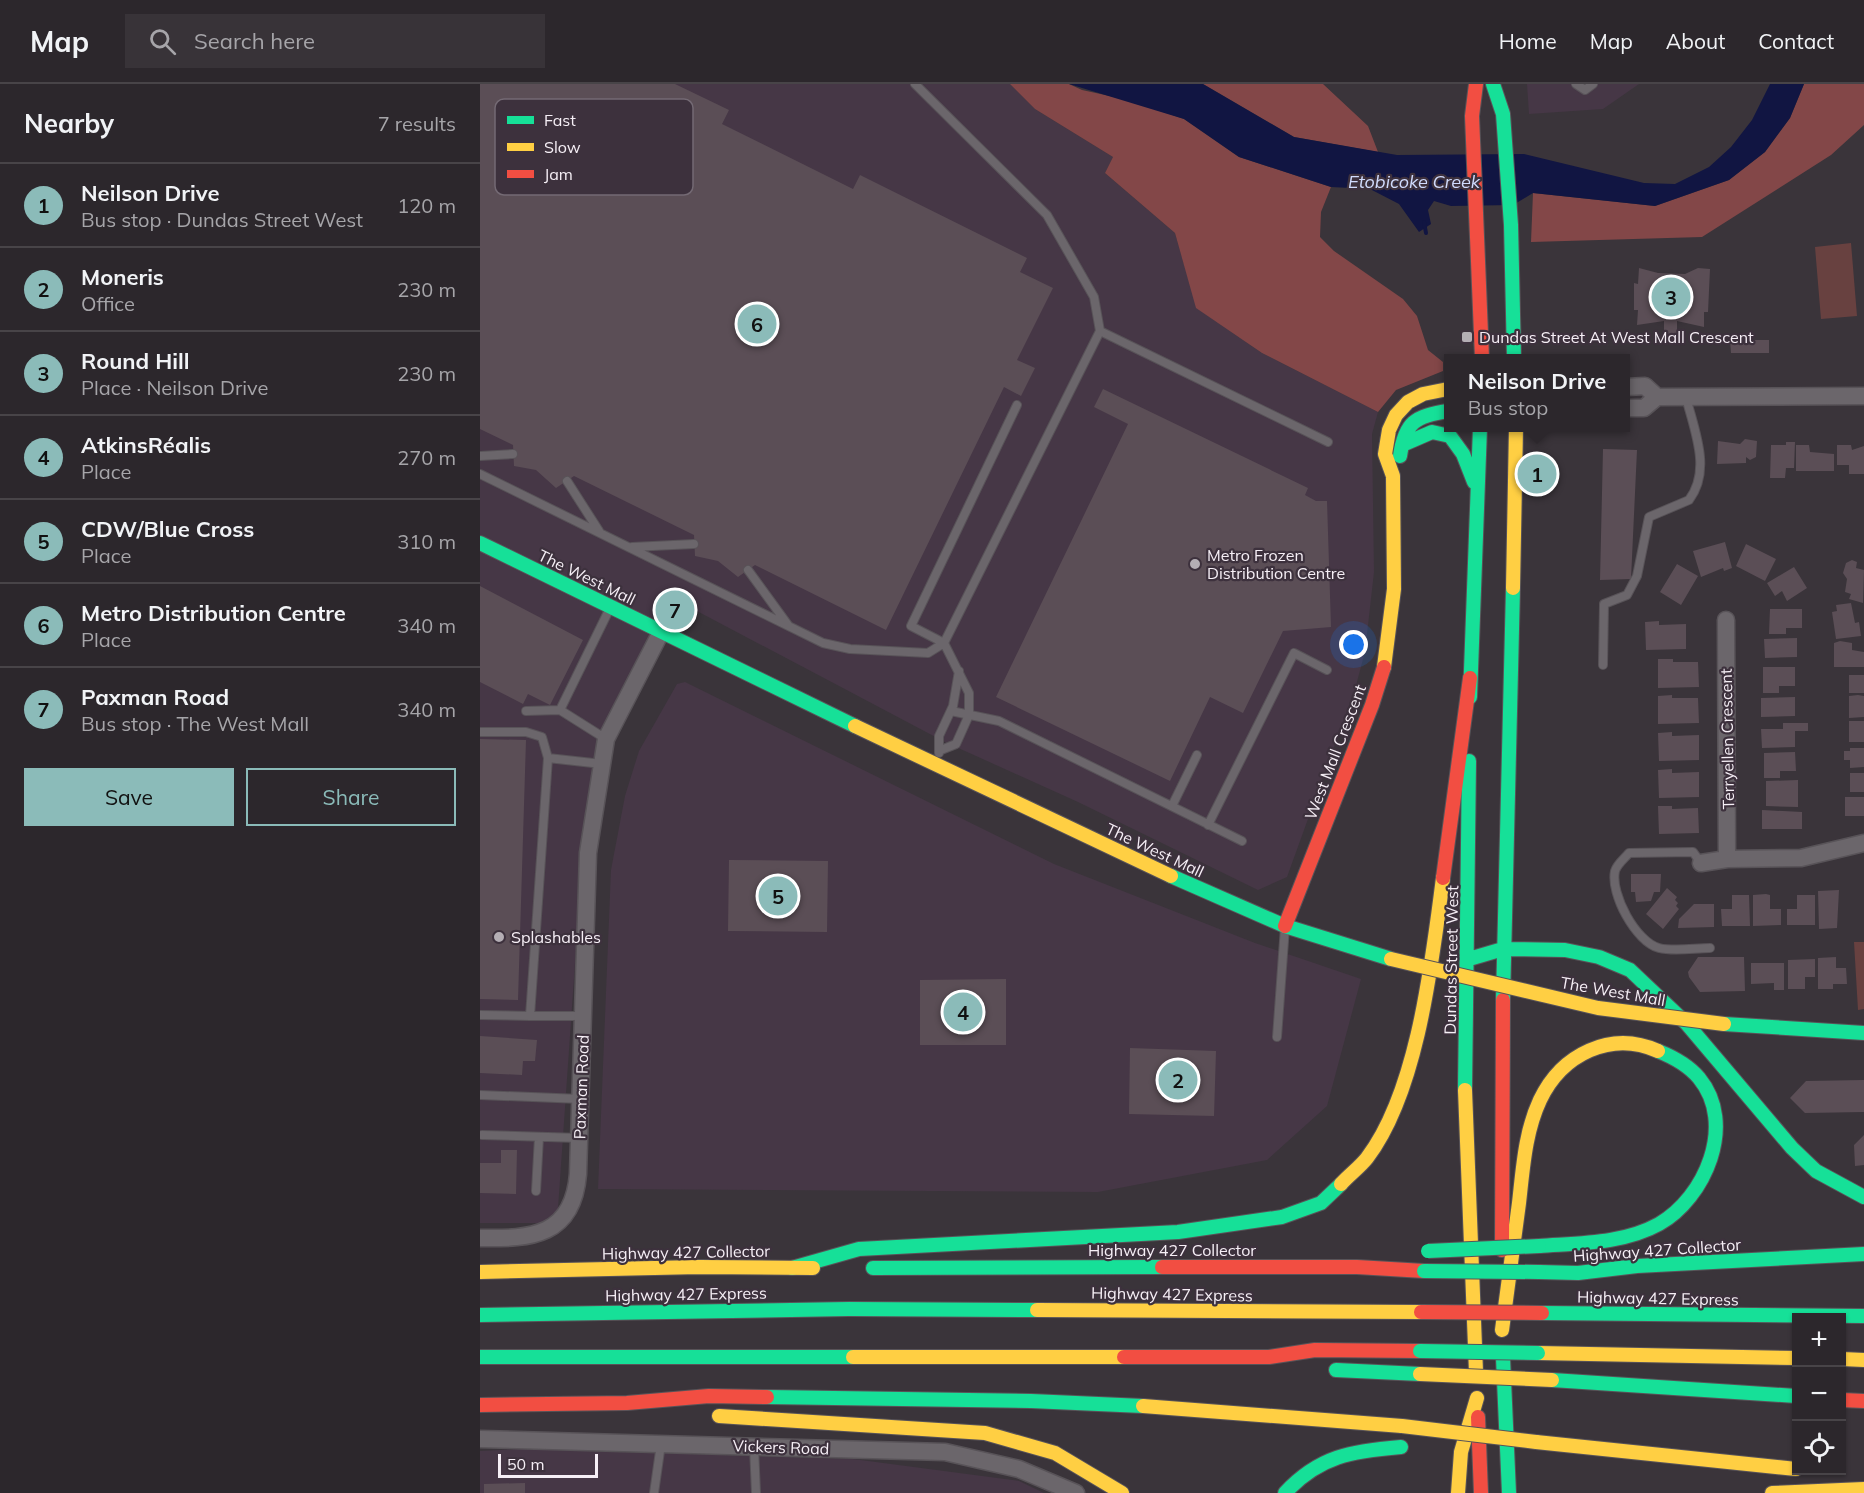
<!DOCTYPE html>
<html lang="en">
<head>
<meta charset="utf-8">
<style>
	body { margin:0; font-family:Mulish,sans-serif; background:#383338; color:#f1f3f6 }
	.controls { position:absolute; right:18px; bottom:18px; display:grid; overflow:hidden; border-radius:0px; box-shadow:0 2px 4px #0004 }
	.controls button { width:54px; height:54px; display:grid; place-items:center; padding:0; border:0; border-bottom:2px solid #484448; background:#2c272c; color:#f1f3f6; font:30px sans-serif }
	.scale { position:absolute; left:18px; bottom:15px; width:100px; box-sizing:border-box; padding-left:6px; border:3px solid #f6eff6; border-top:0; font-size:16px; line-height:21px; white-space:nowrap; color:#f6eff6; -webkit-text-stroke:4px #3d313d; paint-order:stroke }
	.you { position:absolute; left:874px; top:561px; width:21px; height:21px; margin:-15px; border:4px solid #fff; border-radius:50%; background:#1a73e8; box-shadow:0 0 0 9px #1a73e833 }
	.badge { display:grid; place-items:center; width:39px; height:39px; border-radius:50%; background:#8bbbb9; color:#111; font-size:20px; font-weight:700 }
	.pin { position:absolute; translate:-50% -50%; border:3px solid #fff; box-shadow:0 2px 6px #0006 }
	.popup { position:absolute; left:964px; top:270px; width:186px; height:78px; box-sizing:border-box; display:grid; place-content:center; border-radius:0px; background:#2c272c; filter:drop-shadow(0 2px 4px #0005); font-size:20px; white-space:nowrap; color:#a6a5a9 }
	.popup b { font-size:22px; color:#f1f3f6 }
	.popup::after { content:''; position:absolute; left:50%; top:100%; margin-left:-12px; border:12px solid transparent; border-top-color:#2c272c }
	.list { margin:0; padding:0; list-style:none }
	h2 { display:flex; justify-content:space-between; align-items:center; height:78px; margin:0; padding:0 24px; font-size:26px }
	h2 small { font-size:20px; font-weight:400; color:#a6a5a9 }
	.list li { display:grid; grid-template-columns:39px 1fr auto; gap:18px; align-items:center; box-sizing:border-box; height:84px; padding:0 24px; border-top:2px solid #484448 }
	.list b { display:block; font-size:22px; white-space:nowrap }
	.list p { margin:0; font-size:20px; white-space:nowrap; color:#a6a5a9 }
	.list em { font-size:20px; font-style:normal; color:#a6a5a9 }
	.actions { display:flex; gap:12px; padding:18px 24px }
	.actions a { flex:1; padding:14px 0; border:2px solid #8bbbb9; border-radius:0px; text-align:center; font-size:21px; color:#8bbbb9 }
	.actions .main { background:#8bbbb9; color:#111 }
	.icon { flex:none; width:33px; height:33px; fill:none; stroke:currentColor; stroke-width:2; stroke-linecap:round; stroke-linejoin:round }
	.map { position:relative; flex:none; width:1384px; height:1409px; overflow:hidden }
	header { display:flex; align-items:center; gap:36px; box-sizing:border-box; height:84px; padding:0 30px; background:#2c272c; border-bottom:2px solid #484448 }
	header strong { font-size:28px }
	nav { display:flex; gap:33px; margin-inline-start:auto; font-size:21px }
	.search { width:420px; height:54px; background:#383338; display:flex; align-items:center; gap:15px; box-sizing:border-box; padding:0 21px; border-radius:0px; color:#a6a5a9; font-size:22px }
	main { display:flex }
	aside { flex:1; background:#2c272c }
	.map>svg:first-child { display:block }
</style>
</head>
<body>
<header>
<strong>Map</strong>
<div class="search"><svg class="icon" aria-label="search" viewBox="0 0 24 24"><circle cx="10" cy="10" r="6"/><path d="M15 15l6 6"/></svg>Search here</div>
<nav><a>Home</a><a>Map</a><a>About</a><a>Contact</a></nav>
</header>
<main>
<aside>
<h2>Nearby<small>7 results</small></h2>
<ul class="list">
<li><span class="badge">1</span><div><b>Neilson Drive</b><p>Bus stop · Dundas Street West</p></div><em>120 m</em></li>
<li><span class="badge">2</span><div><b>Moneris</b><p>Office</p></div><em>230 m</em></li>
<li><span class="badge">3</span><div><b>Round Hill</b><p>Place · Neilson Drive</p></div><em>230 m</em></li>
<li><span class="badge">4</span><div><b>AtkinsRéalis</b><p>Place</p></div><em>270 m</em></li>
<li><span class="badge">5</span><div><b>CDW/Blue Cross</b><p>Place</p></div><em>310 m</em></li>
<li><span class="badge">6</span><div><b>Metro Distribution Centre</b><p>Place</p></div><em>340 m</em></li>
<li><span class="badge">7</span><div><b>Paxman Road</b><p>Bus stop · The West Mall</p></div><em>340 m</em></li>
</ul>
<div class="actions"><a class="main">Save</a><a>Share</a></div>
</aside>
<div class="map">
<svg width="1384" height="1409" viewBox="0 0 1384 1409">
	<rect width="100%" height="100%" fill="#3a343a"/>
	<path fill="#463746" d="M0,0H530L555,25L633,73L625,89L695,149L717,224L782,269L898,328L892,350L894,488L885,568L875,605L807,793L778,806L598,718L465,658L198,517L137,613L106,721L77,1139H0Z
		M1047,0H1159L1123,25L1049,30Z
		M205,598L574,780L775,859L881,895L847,1022L787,1076L618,1108L118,1105L131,786L145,712L159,667L197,600Z
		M41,1365L373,1375L539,1397L564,1409H0V1367Z"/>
	<path fill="#684140" d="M1371,159L1377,232L1341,235L1335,163Z
		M1374,858H1384V925L1378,926Z"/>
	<path fill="#834748" d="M530,0H589L602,6L648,16L704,35L759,73L851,103L841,128L840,153L854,167L923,215L937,232L948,266L963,278V287L916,306L898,328L782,269L716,224L695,149L625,89L633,73L555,25Z
		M723,0H843L888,42L898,68L814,53Z
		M1324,0H1384V41L1351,71L1222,153L1051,158L1053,109L1175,122L1249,96L1285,68L1310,34Z"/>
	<path fill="#111542" d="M589,0H723L814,53L917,71L1044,70L1164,99L1195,100L1229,83L1251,63L1272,36L1290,0H1324L1310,34L1285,68L1249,96L1175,122L1053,109L1033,121L971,122L954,117L948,126L951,140L939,148L919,120L890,105L851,103L759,73L704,35Z"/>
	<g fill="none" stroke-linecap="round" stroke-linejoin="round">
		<path stroke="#111542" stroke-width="4" d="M944,138L946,149"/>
	</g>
	<path fill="#5b4e56" d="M0,0H195L249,26L242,40L373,105L380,91L547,174L540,188L573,204L537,276L555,284L541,312L524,303L406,546L275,481L258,493L238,477L215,472L214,451L94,392L76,404L56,386L34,382L33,361L0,345Z
		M1159,184L1178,189L1205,190L1218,184L1230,185L1228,228H1224V243L1197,237V258L1184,257V237L1157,241L1158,226H1154V199L1158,200Z
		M1250,256H1289V269H1251Z
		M623,305L828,404L825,411L836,417H847L851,543L803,547L763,629L730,613L690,697L516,613L648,340L614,323Z
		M1265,355L1277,357L1276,373L1270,376L1266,373V379L1237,380L1238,357L1260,360Z
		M1306,358H1315L1314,384H1306L1305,394H1290L1291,361H1306Z
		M1316,361H1329L1330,368L1354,370V387H1316Z
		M1357,361H1371L1372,366L1384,362V390H1369V381H1357Z
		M1123,365L1157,366L1151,495L1120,496Z
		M1245,458L1252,484L1244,487L1243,484L1221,493L1213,467Z
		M1266,460L1296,475L1285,497L1256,482Z
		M1372,476L1377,478L1376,484L1384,486L1383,519L1369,515L1371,510L1365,508L1367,495L1363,489L1366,479Z
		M1197,480L1218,492L1201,521L1180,508Z
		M1314,483L1327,504L1307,517L1302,507L1295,512L1287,499Z
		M0,502L103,556L70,621L48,610L43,620L0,598Z
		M1371,519L1375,539L1379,538L1381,552L1356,555L1352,528L1357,527L1356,521Z
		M1290,525H1322V544H1306V550H1289Z
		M1179,537V541L1206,540V565L1166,566L1165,538Z
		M1317,554V573L1285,574L1284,555Z
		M1360,557L1372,559V566L1384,568V583H1354V559Z
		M1178,575H1193V578H1218L1219,603L1178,604Z
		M1283,583H1315V602H1299V609H1283Z
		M1369,591H1384V609H1369Z
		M1192,611V614H1218L1219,639L1178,640V612Z
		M1378,611L1384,612V633L1369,634V612Z
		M1315,613V632L1281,633V614Z
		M1369,637H1384V658H1369Z
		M1303,639H1328V647H1315V663L1282,664L1281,645H1303Z
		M1192,648V652L1219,651V676L1179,677L1178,649Z
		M0,655L46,656L38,916L0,915Z
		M1370,664H1384V683L1370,684V676H1364V667H1370Z
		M1315,668L1316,687H1300V694H1284V669Z
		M1192,685V689L1219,688V713L1179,714L1178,686Z
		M1370,689H1384V708H1370Z
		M1318,696V723L1286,722V697Z
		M1365,713H1384V732H1365Z
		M1178,722H1192V725L1218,724L1219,749L1179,750Z
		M1282,726L1322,728V745H1282Z
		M249,776L348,777L347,848L248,847Z
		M1151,790H1181L1180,808H1174L1171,817L1156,818L1155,808H1151Z
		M1187,804L1197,813L1195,816L1198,819L1196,822L1199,825L1183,845L1166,830Z
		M1359,806L1357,844L1339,845L1338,807Z
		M1286,810L1290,811V825H1301V841L1273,842V811Z
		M1252,811H1269L1270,842H1242L1241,825H1252Z
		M1317,811H1335V841H1307V825H1317Z
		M1214,820H1234V843L1198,844L1199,835Z
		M1218,873H1264L1265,907L1220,908L1209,893L1208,888Z
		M1356,873V884H1366L1367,900H1353V905H1338V874Z
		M1335,875V893H1325V905H1308V876Z
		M1271,879H1304V906H1294V899L1271,900Z
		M526,895V961H440V896Z
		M0,952L57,956L55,977H43L42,991L0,989Z
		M650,964L736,967L734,1032L649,1030Z
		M1384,996V1028L1325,1029L1310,1014L1326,997Z
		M1384,1051V1081L1375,1082L1374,1061Z
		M21,1066H37L36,1110L0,1109V1079H21Z
		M45,1399V1409H4V1400Z"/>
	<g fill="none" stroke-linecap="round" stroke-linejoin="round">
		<defs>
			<path id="lane" d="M1096,0L1105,6L1113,0
				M620,247L848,358
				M0,372L33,370
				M0,390L343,559L370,565L448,569L464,559L620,247L614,213L567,131L435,0
				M87,397L119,447
				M152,463L214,460
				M268,486L308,541
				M1123,581L1124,520L1147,511L1157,492L1169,433L1209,416C1232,386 1214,346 1206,313
				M46,627L80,626
				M471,627L519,637L762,757
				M0,648H46L62,653L68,674
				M126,655L80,626L130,524
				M461,666L476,660L489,631V609L464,559L431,542L537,321
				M459,669V652L473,622L479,587
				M692,722L717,671
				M728,741L814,569L847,586
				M1221,779L1213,768L1149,769C1144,775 1137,780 1135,787C1130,810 1156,858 1179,864C1194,868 1215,864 1230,864
				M0,931L50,932
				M104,932H50L68,674L122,680
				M797,953L805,843
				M0,1011L101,1015
				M2,1051L99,1054
				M56,1107L59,1053
				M274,1363L276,1409
				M174,1409L181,1360"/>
			<path id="street" d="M1146,303L1165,302L1177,313
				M1146,324H1164L1177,313L1384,312
				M1246,536L1247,775
				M1221,779L1247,775L1321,774L1384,759
				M0,1154C52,1155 93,1152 98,1090L108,769L126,655L181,548
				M0,1355L465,1368L539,1385L596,1409"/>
			<path id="fast" d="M1013,0L1023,30L1031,141L1034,274
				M922,361L952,348L970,352L983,370L994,398
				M920,372C925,338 935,332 968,327
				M0,459L375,642
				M990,613L1000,344
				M691,792L805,842L911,875
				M989,875L1023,865L1085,866L1119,873L1150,886L1207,940L1312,1064L1336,1087L1384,1113
				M1023,916L1033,504
				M1244,940L1384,949
				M985,1006L989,677
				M1059,1162C1099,1159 1143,1160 1179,1140C1225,1114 1257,1040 1219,994C1209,982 1193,973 1178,967
				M312,1184L379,1165L698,1148L802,1133L841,1119L861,1100
				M393,1184L682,1183
				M1059,1188L1098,1189L1157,1182L1384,1170
				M1062,1229L1384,1232
				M0,1231L369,1225L557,1226
				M0,1273H373
				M1023,1274L1029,1409
				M856,1286L940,1290
				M1072,1296L1316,1312
				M287,1313L551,1317L663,1322
				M805,1409C839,1372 872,1367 921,1363"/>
			<path id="slow" d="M1033,504L1036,344
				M904,583L914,505L913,392L905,370L909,346L916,331L928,318L943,310L968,305
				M375,642L691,792
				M985,1006L996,1288
				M861,1100C869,1091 880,1083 887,1074C938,1007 952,877 963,794
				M0,1188L219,1183L333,1184
				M557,1226L941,1228
				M1022,1246C1028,1204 1033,1161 1039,1119C1043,1084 1045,1048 1060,1016C1082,970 1131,946 1178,967
				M1058,1269L1316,1274
				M373,1273H644
				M1362,1275L1384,1276
				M663,1322L922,1342
				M239,1332L505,1349L575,1369L642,1409
				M1056,1358L1316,1385
				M978,1409L981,1368L997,1314
				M1292,1409L1384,1405"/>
			<path id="jam" d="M996,0L992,32L1002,274
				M963,794L990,594
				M805,842L892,621L904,583
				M1022,1166L1023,916
				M682,1183H877L944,1187
				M644,1273H789L835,1266L940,1267
				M1362,1316L1384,1317
				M0,1321L147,1319L229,1312L287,1313
				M998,1333L1001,1409"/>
		</defs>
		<use href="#lane" stroke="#585358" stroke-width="10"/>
		<use href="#street" stroke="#585358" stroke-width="19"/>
		<use href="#fast" stroke="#585358" stroke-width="16"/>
		<use href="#slow" stroke="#585358" stroke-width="16"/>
		<use href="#jam" stroke="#585358" stroke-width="16"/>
		<use href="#lane" stroke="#6b666b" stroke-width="8"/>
		<use href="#street" stroke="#6b666b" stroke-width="16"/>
		<use href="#fast" stroke="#16e098" stroke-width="14"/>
		<use href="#slow" stroke="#ffcf43" stroke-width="14"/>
		<use href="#jam" stroke="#f24e42" stroke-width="14"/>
		<defs>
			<path id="fast-bridge" d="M948,1167L1059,1162
				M944,1187L1059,1188
				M940,1267L1058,1269"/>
			<path id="slow-bridge" d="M911,875L1118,924L1244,940
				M940,1290L1072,1296
				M922,1342L1056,1358"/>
			<path id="jam-bridge" d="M941,1228L1062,1229"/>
		</defs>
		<use href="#fast-bridge" stroke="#585358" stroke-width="16" stroke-linecap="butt"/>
		<use href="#slow-bridge" stroke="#585358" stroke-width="16" stroke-linecap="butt"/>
		<use href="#jam-bridge" stroke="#585358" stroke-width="16" stroke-linecap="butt"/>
		<use href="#fast-bridge" stroke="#16e098" stroke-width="14"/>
		<use href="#slow-bridge" stroke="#ffcf43" stroke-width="14"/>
		<use href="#jam-bridge" stroke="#f24e42" stroke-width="14"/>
	</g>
	<g fill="#b4aeb4" stroke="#3d313d" stroke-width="2">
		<rect x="981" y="247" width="12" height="12" rx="3"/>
		<circle cx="715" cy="480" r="6"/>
		<circle cx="19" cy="853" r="6"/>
	</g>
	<g text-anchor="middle" stroke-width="4.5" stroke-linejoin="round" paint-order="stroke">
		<g font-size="16" fill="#f6eff6" stroke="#3d313d" text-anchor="start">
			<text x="999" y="259">Dundas Street At West Mall Crescent</text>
			<text x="727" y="477">Metro Frozen<tspan x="727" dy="18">Distribution Centre</tspan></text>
			<text x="31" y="859">Splashables</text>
		</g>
		<g font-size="16" fill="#f6eff6" stroke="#3d313d">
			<text transform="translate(107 493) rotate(26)" y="6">The West Mall</text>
			<text transform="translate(1247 655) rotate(-91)" y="6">Terryellen Crescent</text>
			<text transform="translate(855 668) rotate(-69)" y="6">West Mall Crescent</text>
			<text transform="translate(675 766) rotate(25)" y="6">The West Mall</text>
			<text transform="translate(971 876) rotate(-89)" y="6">Dundas Street West</text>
			<text transform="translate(1133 907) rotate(10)" y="6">The West Mall</text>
			<text transform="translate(101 1003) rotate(-88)" y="6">Paxman Road</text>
			<text x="692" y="1172">Highway 427 Collector</text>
			<text transform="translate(1177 1166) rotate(-4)" y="6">Highway 427 Collector</text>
			<text transform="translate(206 1168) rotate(-1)" y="6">Highway 427 Collector</text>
			<text transform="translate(206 1210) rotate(-1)" y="6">Highway 427 Express</text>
			<text transform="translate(692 1210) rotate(1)" y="6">Highway 427 Express</text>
			<text transform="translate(1178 1214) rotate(1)" y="6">Highway 427 Express</text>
			<text transform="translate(301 1363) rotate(2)" y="6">Vickers Road</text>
		</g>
		<g font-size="18" font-style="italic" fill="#d0dbfd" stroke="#3d313d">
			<text x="934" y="104">Etobicoke Creek</text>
		</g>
	</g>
	<rect x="15" y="15" width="198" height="96" rx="9" fill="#3d313d" stroke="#746a74" stroke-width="1.5"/>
	<rect x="27" y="32" width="27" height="8" fill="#16e098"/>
	<rect x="27" y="59" width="27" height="8" fill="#ffcf43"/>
	<rect x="27" y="86" width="27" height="8" fill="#f24e42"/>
	<g font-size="16" fill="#f6eff6">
		<text x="64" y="42">Fast</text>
		<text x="64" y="69">Slow</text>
		<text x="64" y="96">Jam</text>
	</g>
</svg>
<div class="controls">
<button>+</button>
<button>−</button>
<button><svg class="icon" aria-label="locate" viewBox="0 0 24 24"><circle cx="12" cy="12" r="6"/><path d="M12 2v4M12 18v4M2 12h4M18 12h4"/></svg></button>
</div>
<div class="scale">50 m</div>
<div class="you"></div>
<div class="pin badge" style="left:1057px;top:390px">1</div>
<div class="popup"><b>Neilson Drive</b>Bus stop</div>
<div class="pin badge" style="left:698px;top:996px">2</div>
<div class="pin badge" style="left:1191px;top:213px">3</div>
<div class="pin badge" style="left:483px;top:928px">4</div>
<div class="pin badge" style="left:298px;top:812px">5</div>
<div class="pin badge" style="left:277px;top:240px">6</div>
<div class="pin badge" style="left:195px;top:526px">7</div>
</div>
</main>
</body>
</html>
